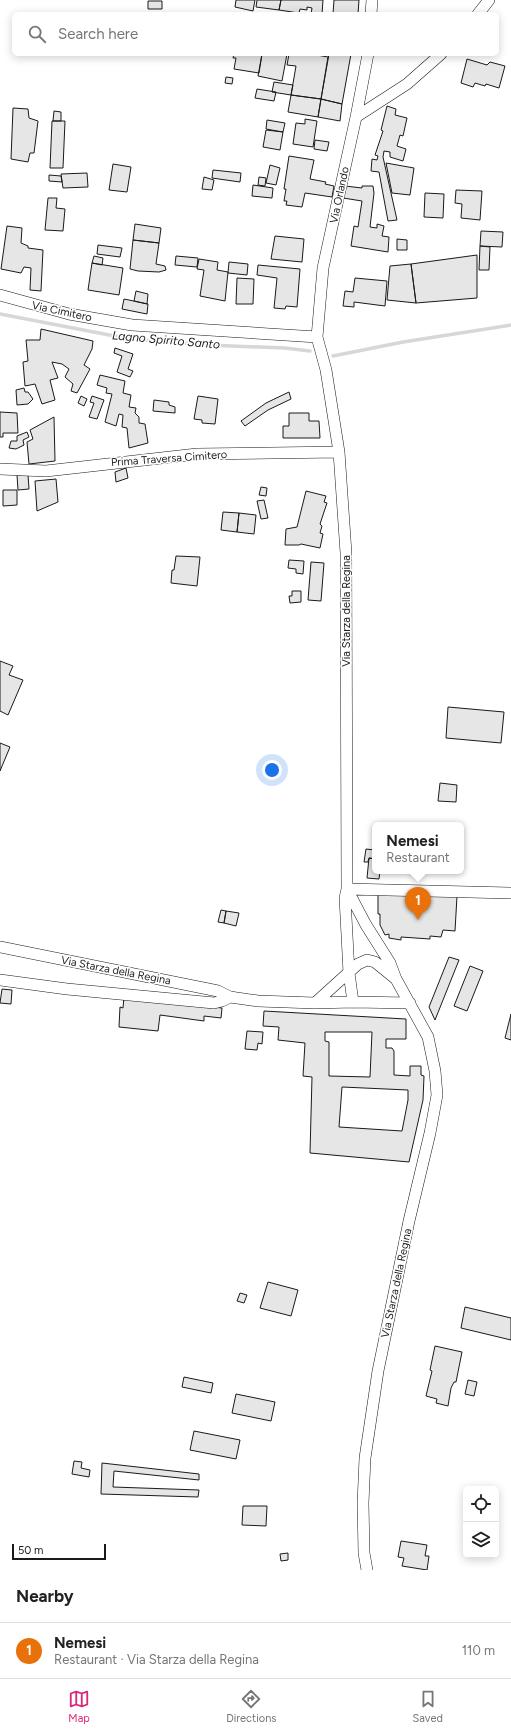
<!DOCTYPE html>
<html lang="en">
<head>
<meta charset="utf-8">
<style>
	body { margin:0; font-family:Figtree,sans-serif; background:#f6f6f6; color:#222 }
	.controls { position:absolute; right:12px; bottom:12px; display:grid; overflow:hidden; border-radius:6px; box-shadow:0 2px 10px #0003 }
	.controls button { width:36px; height:36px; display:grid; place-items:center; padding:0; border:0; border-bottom:1px solid #e0e0e0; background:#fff; color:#222; font:20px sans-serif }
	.scale { position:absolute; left:12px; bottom:10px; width:94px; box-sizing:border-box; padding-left:4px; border:2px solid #1a1a1a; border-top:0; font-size:11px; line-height:14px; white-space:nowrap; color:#1a1a1a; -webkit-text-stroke:3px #fff; paint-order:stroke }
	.you { position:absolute; left:272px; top:770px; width:14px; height:14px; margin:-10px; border:3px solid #fff; border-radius:50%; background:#1a73e8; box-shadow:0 0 0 6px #1a73e833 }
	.badge { display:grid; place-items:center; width:26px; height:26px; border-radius:50%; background:#db2777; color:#fff; font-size:13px; font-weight:700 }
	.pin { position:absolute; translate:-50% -33px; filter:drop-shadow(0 1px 2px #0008) }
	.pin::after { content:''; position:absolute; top:21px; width:14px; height:12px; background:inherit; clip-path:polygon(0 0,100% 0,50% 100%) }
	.popup { position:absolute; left:372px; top:822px; width:92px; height:52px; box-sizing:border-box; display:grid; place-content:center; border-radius:6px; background:#fff; filter:drop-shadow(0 1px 3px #0005); font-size:13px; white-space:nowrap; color:#767676 }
	.popup b { font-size:15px; color:#222 }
	.popup::after { content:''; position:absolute; left:50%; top:100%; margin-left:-8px; border:8px solid transparent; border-top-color:#fff }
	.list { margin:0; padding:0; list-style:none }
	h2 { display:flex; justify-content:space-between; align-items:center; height:52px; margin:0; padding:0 16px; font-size:17px }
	h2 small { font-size:13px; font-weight:400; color:#767676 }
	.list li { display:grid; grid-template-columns:26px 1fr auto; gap:12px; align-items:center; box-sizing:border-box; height:56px; padding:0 16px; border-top:1px solid #e0e0e0 }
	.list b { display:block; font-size:15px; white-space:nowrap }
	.list p { margin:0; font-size:13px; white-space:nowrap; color:#767676 }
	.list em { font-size:13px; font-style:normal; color:#767676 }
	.icon { flex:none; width:22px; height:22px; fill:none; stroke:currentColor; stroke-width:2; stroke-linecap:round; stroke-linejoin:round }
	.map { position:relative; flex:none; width:511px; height:1570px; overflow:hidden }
	.search { position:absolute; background:#fff; box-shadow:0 2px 10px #0003; left:12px; right:12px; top:12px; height:44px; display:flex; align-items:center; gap:10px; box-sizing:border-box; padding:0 14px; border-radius:6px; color:#767676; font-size:15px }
	.sheet { height:108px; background:#fff }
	nav { display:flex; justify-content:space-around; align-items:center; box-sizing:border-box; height:56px; border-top:1px solid #e0e0e0; background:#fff; font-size:11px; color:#767676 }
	nav a { display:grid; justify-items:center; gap:2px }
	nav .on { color:#db2777 }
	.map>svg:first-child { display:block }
</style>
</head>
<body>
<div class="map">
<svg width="511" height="1570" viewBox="0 0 511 1570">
	<rect width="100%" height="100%" fill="#fff"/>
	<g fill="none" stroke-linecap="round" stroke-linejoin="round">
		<path stroke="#d7d7d7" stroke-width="3.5" d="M0,314L130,339L207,345L285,348L310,351
			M333,356L403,342L511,325"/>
	</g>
	<path fill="#e6e6e6" stroke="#1a1a1a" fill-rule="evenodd" d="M236,0H255L253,11L235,7Z
		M257,0H281L279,10L256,7Z
		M281,0H323L322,14H311L312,8L307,7V10L300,9L299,13L279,10Z
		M334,0H359L358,14H333Z
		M148,1H162V9H148Z
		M234,54H262L259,73L234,69L236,58H233Z
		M262,54H287L282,81L258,76Z
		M289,54H311L328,57L321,99L291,95L296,66L287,65Z
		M329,54H351L342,104L321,99Z
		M467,59L487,65L490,62L505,66L499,88L486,84L485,86L475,83L473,87L461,83Z
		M226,77L233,78L232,84L225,83Z
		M274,82L293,85L291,95L272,92Z
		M257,89L276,92L274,101L255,98Z
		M291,95L321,99L318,117L288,112Z
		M321,99L342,104L340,121L318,117Z
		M387,106L396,109L395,115L407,118L403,136L400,135L397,146L406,149L403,161L390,157V152L384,151L383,157L397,220L388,221L379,172L371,171L372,159L377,160L378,156L375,155L383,131L381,130Z
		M13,108L28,109L29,118L38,121L34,153H30L28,162L11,159Z
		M54,111L61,112V121H53Z
		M305,119L317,121L313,147L293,144L296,123L305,124Z
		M267,120L285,123L283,132L266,129Z
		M52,121H65L63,168H50Z
		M266,130L283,132L280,150L263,147Z
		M315,140L329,142L327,151L314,149Z
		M289,156L314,160L310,179L326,182L325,184L334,186L332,197L305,193L302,207L286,205L287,201H284L286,189H284Z
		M386,163L414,168L410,195L392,193Z
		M113,164L131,167L127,192L109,190Z
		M270,165L280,168L276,185L266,183Z
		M213,170L241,173L240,182L212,178Z
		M87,173L88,187L63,188L61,174Z
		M49,175L61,176L62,182L49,181Z
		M204,177L214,180L212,190L202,189Z
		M259,177L266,178L265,186L258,185Z
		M253,185L273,188L272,198L252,196Z
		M345,186L362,188V186H373L374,193L370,227L377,228V224L384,226L382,236L389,237L388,252L351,246L354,226L358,227L362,201L343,198Z
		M456,190L482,191L480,220L461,218L462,204L455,203Z
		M425,193L444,194L443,218L424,217Z
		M48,198H57L56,208L65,209L63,231L45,230Z
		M135,224L161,228L159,243L133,240Z
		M7,226L22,228L21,243L28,246V248L43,250L41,291L30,290L31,268L24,267L21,273L1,269Z
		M481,231L503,232L502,247L480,246Z
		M275,236L304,239L302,262L271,259Z
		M397,239L407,240V250H397Z
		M133,240L159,243L156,264L165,266L166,270L159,272L138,271L130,269Z
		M98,245L122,248L120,257L97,254Z
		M480,246L490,247L489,270H479Z
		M477,255V298L416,303L411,264Z
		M94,256L103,258L102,265L92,263Z
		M176,256L198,258L197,267L175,265Z
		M199,259L218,262L217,270L228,272L225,301L200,296L204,270L197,269Z
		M229,262L248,264L247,275L228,273Z
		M92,263L123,268L119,295L88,290Z
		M411,264L416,303L387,300L390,266Z
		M258,265L300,269L297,307L286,306L285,309L274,308L277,278L257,275Z
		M237,278L254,279L253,304H236Z
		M355,278L387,281L385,306L354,302V307L343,306L345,291L353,292Z
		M136,291L148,294L147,304L134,301Z
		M124,299L148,304L147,314L122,309Z
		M41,329L93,341L92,349L84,365L90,369L77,393L71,391L73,384L65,377L69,369L62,364L52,362L58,378L50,380L55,400L42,404L35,384L25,386L23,362L28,361L26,340H40Z
		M115,348L133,354L128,369L133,371L130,377L117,372L122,356L114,353Z
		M100,375L125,381L123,393L131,395L129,407L136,408L135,413L139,417V423L145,424L148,443L129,448L127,428L122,427L123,415L119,414L116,426L105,422L112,394L106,393L107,388L97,385Z
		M24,388L25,392H28L33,399L28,404L17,405L16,390Z
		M289,392L291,399L268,410L245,426L241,421L266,403Z
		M81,396L87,399L84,406L78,403Z
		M92,396L104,400L97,419L89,417L94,403L90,402Z
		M198,396L218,399L215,424L202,423V420L194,419Z
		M154,400L169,402V405L175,407V413L153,411Z
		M0,412L17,413L18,433H3V437H0Z
		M289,413H309V421H319L320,438H283V426H289Z
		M54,417L55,461L29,464L27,442L33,439L30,430Z
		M27,432L29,437L23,440L24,445L16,449L9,448L11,441H17V436Z
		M126,468L128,478L116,482L115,472Z
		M17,475H28L29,489L18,490Z
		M56,479L58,502L37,511L35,481Z
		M261,487L267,488L266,496L259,495Z
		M3,490H17V505L3,506Z
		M306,491L326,496L324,502L327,503L320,524L322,526L320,533L323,534L320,548L301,544L299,545H285L286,529L297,527Z
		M264,500L268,518L261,519L257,501Z
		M223,512L239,513L237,532L221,530Z
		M239,513L256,515L254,534L237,532Z
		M176,556L200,557L197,586L171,583L172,570H174Z
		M289,560L304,561L303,574L296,573V569L288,568Z
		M311,562L324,563L321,601L308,600Z
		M292,591H301V602L290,603L289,596H292Z
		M0,661L13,666L9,675L23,680L8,715L0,711Z
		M448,707L504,712L501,743L446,738Z
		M0,743L10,747L0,771Z
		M440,783L457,785L456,802L438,801Z
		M366,849L375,850V859L369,858L368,862H364Z
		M369,858L375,859V871H380L379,879L367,878Z
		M378,893L457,896L455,931L443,930L441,937L430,936V939L401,937V940L389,938V934L385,935L380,925V914H378Z
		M221,910L226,911L224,923L218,922Z
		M226,911L239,913L236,926L224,923Z
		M449,957L459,960L435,1020L429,1007Z
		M470,966L483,971L467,1011L454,1006Z
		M2,989L12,990L11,1004L0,1003Z
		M124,997L222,1008L221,1018L204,1016V1021L160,1015L158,1031L119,1027L120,1007L123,1008Z
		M264,1011L406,1019V1039H386V1048H392L394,1051V1075L410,1076V1066H421V1075L424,1076L423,1100L409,1162L310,1153L312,1077L303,1076L305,1043L278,1040L279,1027L263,1026ZM325,1032H372L370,1077L329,1076V1042L325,1041ZM342,1087L408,1090V1100L402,1131L339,1127Z
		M511,1014V1040L505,1038Z
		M247,1031L263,1032L262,1044L258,1043L257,1050L245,1049Z
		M268,1282L298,1290L291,1316L260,1308Z
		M240,1293L247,1295L244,1303L237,1301Z
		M465,1307L511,1318V1340L461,1328Z
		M435,1346L462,1352L456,1382H454L451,1388L448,1406L436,1403L437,1399L426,1396L432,1371L430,1370Z
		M184,1377L213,1383L211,1393L182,1387Z
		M468,1380L477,1382L474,1396L465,1394Z
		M236,1394L275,1402L271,1421L232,1413Z
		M194,1431L240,1440L236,1459L190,1450Z
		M74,1461L82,1462L81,1468L90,1470L89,1477L72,1474Z
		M102,1463L199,1474V1480L114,1471L113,1487L199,1490L198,1497L101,1494Z
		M243,1506H267L266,1526L242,1525Z
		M401,1541L427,1545L425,1556H429L427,1570L402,1566L404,1558L398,1557Z
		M288,1553V1560L281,1561L280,1554Z"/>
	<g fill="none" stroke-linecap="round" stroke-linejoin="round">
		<defs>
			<path id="minor" d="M371,14L372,0
				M478,14L489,0
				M368,54L356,117L323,268L317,337L326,370L339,452L346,553L347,889L345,898L349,973L353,1002L410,1003
				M356,117L407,84L441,54
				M0,295L69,314L132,325L317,337
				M0,469L46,471L197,454L339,452
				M347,889L366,925L390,963L396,979L428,1037L435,1071L437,1095L430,1133L409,1221L378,1371L365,1458L363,1503L364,1553L367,1570
				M347,889L511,893
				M0,947L218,991L230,997L258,1001L315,1003L353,1002
				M0,980L67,989L214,1003L222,1001L230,997
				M315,1003L358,964L367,960L375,962L396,979"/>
		</defs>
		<use href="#minor" stroke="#1a1a1a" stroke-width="12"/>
		<use href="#minor" stroke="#fff" stroke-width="11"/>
	</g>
	<g text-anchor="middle" stroke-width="3" stroke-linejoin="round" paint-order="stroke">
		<g font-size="11" fill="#1a1a1a" stroke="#fff">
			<text transform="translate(339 195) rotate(-78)" y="4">Via Orlando</text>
			<text transform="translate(62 311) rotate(12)" y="4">Via Cimitero</text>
			<text transform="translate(169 458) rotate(-4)" y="4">Prima Traversa Cimitero</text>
			<text transform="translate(346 611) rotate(-90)" y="4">Via Starza della Regina</text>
			<text transform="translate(116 970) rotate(11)" y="4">Via Starza della Regina</text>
			<text transform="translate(396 1283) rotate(-78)" y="4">Via Starza della Regina</text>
		</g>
		<g font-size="12" font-style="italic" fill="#1a1a1a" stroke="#fff">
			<text transform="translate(166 340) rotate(5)" y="4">Lagno Spirito Santo</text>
		</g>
	</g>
</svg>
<div class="controls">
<button><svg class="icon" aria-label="locate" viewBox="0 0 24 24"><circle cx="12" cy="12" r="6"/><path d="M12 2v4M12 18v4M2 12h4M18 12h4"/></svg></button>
<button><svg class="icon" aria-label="layers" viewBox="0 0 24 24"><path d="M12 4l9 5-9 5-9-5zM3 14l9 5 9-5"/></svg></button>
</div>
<div class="scale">50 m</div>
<div class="you"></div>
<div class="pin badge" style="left:418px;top:920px;background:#e8710a">1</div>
<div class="popup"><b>Nemesi</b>Restaurant</div>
<div class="search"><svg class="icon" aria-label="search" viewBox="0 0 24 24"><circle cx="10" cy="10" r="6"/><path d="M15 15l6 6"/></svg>Search here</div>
</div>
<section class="sheet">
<h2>Nearby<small></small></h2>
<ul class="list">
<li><span class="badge" style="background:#e8710a">1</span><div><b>Nemesi</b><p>Restaurant · Via Starza della Regina</p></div><em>110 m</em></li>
</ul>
</section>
<nav>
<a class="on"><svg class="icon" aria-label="map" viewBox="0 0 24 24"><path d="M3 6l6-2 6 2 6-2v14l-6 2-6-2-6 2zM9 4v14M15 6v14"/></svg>Map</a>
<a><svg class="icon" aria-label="directions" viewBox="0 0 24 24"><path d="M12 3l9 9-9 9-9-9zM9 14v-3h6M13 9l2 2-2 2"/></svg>Directions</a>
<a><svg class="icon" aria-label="saved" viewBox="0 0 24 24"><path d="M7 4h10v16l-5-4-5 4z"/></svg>Saved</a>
</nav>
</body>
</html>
